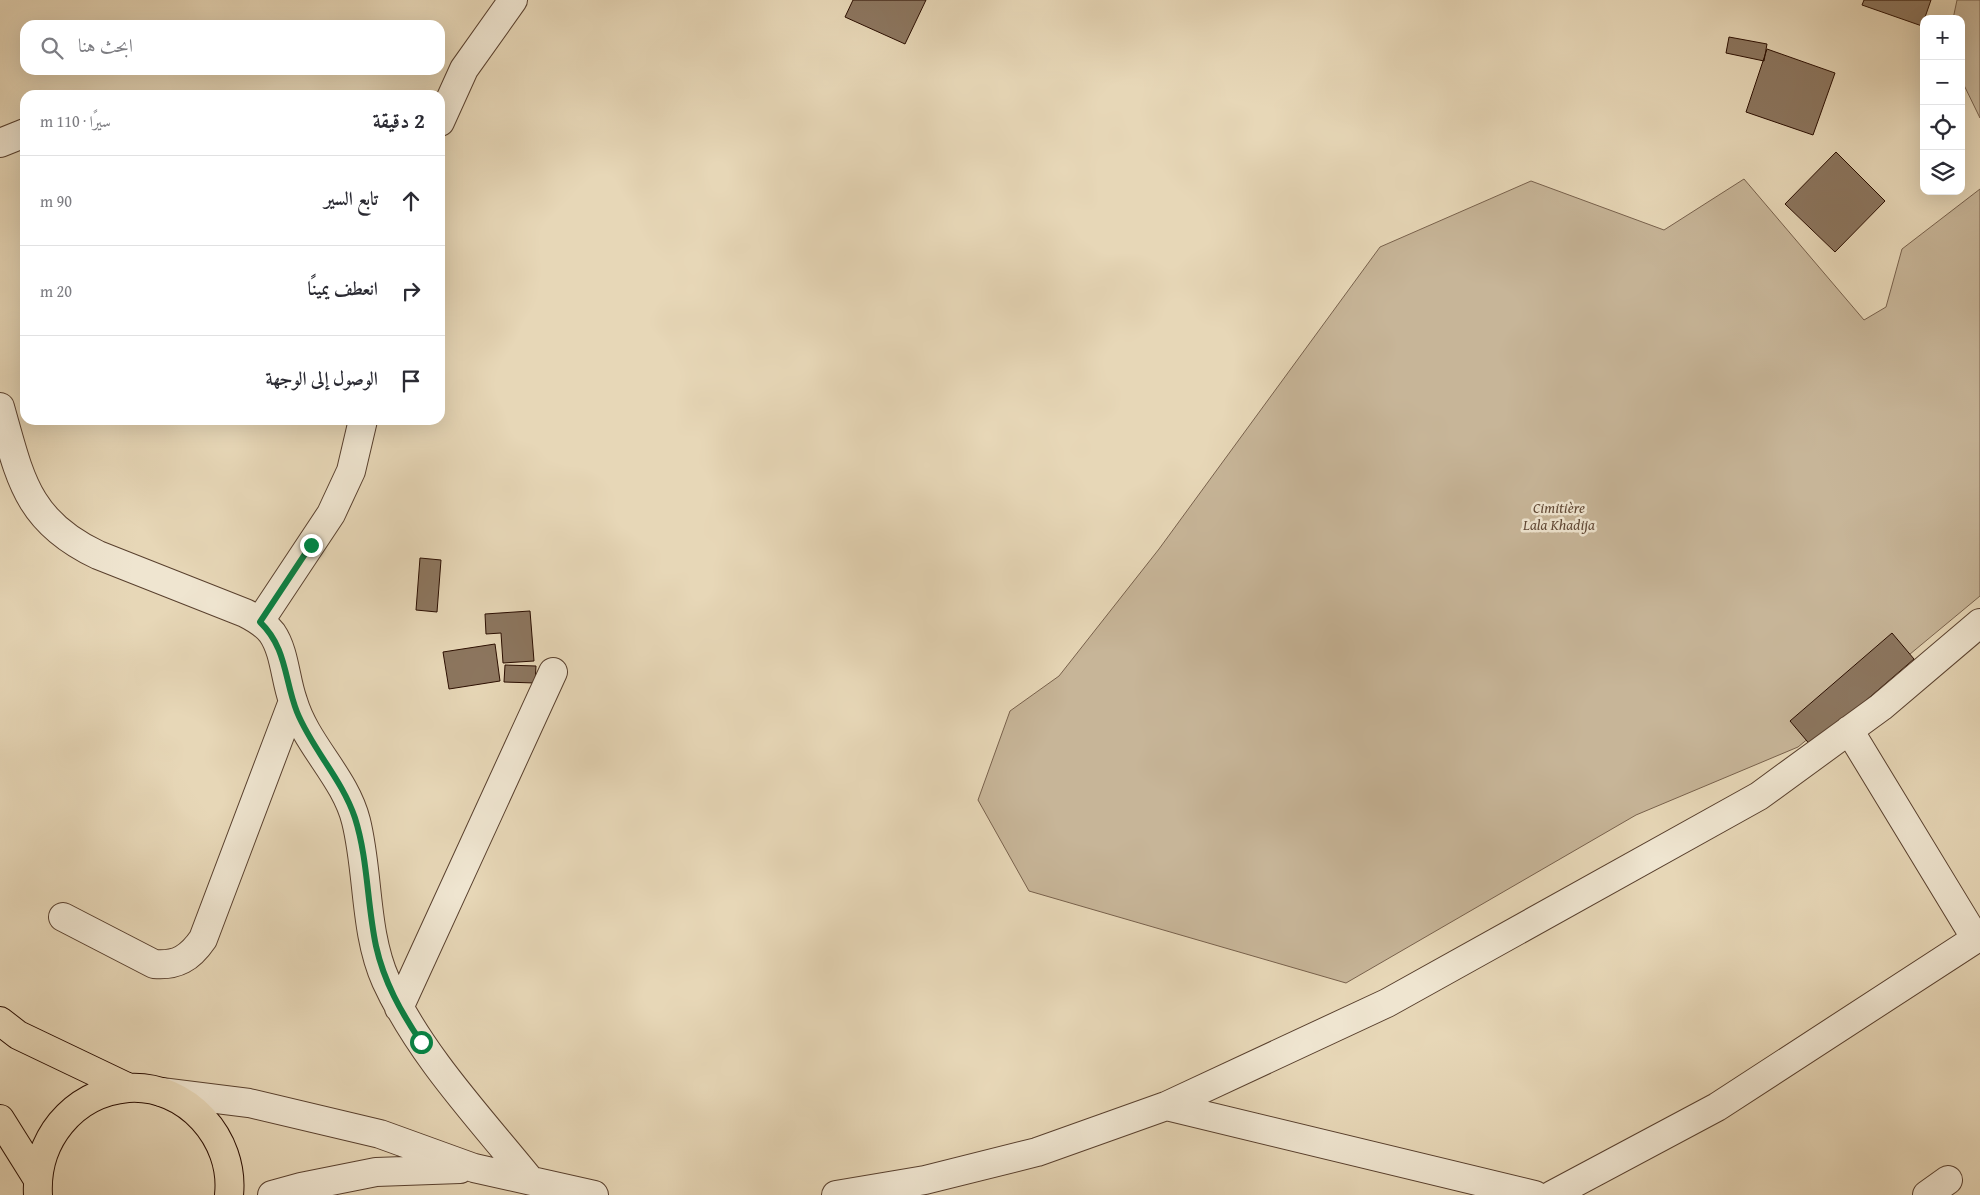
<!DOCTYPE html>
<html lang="ar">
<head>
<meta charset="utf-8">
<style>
	body { margin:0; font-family:"Gentium Book Plus",Amiri,serif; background:#f7f7f7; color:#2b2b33; direction:rtl }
	.controls { position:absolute; right:15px; top:15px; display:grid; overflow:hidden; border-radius:10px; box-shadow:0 5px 20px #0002 }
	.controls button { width:45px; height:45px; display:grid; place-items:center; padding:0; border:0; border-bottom:1px solid #e1e1e2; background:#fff; color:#2b2b33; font:25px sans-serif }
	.stop { position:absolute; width:15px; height:15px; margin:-11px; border:4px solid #0b8043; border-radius:50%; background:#fff }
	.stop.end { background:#0b8043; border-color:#fff; box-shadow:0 1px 5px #0008 }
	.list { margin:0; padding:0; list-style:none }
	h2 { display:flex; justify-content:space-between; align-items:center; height:65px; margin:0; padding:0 20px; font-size:21px }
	h2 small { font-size:16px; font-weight:400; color:#7c7c81 }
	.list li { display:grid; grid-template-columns:32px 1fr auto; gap:15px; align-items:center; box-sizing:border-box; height:90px; padding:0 20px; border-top:1px solid #e1e1e2 }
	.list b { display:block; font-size:19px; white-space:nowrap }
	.list em { font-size:16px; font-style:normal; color:#7c7c81 }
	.icon { flex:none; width:28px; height:28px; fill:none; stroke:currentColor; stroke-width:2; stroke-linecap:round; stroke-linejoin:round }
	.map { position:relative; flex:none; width:1980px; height:1195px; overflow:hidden; direction:ltr }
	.search { position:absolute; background:#fff; box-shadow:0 5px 20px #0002; left:20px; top:20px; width:425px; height:55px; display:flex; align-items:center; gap:12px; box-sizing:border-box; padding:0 18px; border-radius:15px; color:#7c7c81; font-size:19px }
	.panel { position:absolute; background:#fff; box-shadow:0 5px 20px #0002; left:20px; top:90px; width:425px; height:335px; border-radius:15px; direction:rtl }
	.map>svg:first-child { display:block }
</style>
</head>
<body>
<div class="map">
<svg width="1980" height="1195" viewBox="0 0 1980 1195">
	<rect width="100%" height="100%" fill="#e7d7b7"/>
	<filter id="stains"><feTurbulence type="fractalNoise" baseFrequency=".004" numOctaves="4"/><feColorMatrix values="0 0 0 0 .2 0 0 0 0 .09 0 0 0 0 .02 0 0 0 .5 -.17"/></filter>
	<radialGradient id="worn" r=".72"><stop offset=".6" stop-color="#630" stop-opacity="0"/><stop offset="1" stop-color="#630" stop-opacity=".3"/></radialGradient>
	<path fill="#c7b598" stroke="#78614c" d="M1957,0H1980V118L1961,79V19H1953Z
		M1744,179L1864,320L1886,307L1902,249L1980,189V596L1798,747L1636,815L1346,983L1029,891L978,800L1010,711L1059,676L1159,549L1380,247L1531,181L1664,230Z"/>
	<path fill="#8c765f" stroke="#2a0d00" d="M853,0H926L905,44L845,17Z
		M1864,0H1931L1922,26L1862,5Z
		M1729,37L1767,44L1764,61L1726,53Z
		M1767,49L1835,73L1813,135L1746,112Z
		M1836,152L1885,201L1835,252L1785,204Z
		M420,558L441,560L437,612L416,610Z
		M530,611L534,661L503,663L501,633L486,634L485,614Z
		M1892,633L1914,659L1812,747L1790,721Z
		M495,644L500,681L449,689L443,652Z
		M505,665L536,666L535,683L504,682Z"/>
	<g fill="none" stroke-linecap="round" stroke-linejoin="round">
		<defs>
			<path id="minor" d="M440,122L464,69L513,0
				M0,143L25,133
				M0,407C20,477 26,521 98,555L245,613C255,618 265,624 272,633C285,652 285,679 293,701C306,745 345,777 356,821C369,873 364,932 386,981C420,1055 479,1117 530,1180
				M260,621L331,514L351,471L363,420
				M1849,730L1976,939
				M63,917L154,964C177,966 190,958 203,939L293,701
				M399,1008L553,672
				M161,1092L249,1103L380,1134L474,1168L594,1195
				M1166,1106L1535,1195
				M272,1195L301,1187L376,1172L460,1169
				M836,1195L925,1180L1037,1152L1166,1106L1387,1003L1759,796L1881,707L1980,623
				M1552,1195L1717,1107L1980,936
				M1927,1195L1948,1180"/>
			<path id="highway" d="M0,1021L18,1035L129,1088
				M0,1119L37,1178
				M38,1195C35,1141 72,1093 128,1088C187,1084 235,1139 229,1195"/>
		</defs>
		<use href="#minor" stroke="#59402e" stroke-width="30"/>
		<use href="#highway" stroke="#2a0d00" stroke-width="30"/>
		<use href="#minor" stroke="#efe5d0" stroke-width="28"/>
		<use href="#highway" stroke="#e7d7b7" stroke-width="28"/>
	</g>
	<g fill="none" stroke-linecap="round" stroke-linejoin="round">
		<path stroke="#0b8043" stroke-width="6" d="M311,545L260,622C287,648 284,679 297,712C312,749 342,779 355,818C368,859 367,904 376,946C384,982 401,1012 421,1042"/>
	</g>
	<g text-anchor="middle" stroke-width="5" stroke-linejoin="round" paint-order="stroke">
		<g font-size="15" font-style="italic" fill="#614835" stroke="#efe5d0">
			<text x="1559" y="513">Cimitière<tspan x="1559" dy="17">Lala Khadija</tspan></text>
		</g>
	</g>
	<rect width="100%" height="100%" filter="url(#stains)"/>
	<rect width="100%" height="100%" fill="url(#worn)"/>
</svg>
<div class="controls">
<button>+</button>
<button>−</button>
<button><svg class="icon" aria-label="locate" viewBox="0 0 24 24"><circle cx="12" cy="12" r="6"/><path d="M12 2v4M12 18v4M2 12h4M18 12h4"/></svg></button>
<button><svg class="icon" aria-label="layers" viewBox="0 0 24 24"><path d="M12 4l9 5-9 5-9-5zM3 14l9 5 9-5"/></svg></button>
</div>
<div class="stop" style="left:421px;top:1042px"></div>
<div class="stop end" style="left:311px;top:545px"></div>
<div class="search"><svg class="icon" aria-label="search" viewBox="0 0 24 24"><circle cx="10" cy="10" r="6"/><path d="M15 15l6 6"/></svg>ابحث هنا</div>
<section class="panel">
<h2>2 دقيقة<small>سيرًا · 110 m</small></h2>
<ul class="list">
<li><svg class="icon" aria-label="ahead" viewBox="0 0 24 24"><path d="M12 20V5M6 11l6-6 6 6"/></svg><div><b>تابع السير</b></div><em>90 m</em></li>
<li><svg class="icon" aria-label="right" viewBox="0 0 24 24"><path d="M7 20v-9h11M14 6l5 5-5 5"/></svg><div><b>انعطف يمينًا</b></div><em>20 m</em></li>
<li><svg class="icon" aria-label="arrive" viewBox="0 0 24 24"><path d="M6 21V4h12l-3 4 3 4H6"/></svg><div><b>الوصول إلى الوجهة</b></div></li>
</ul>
</section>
</div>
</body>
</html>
